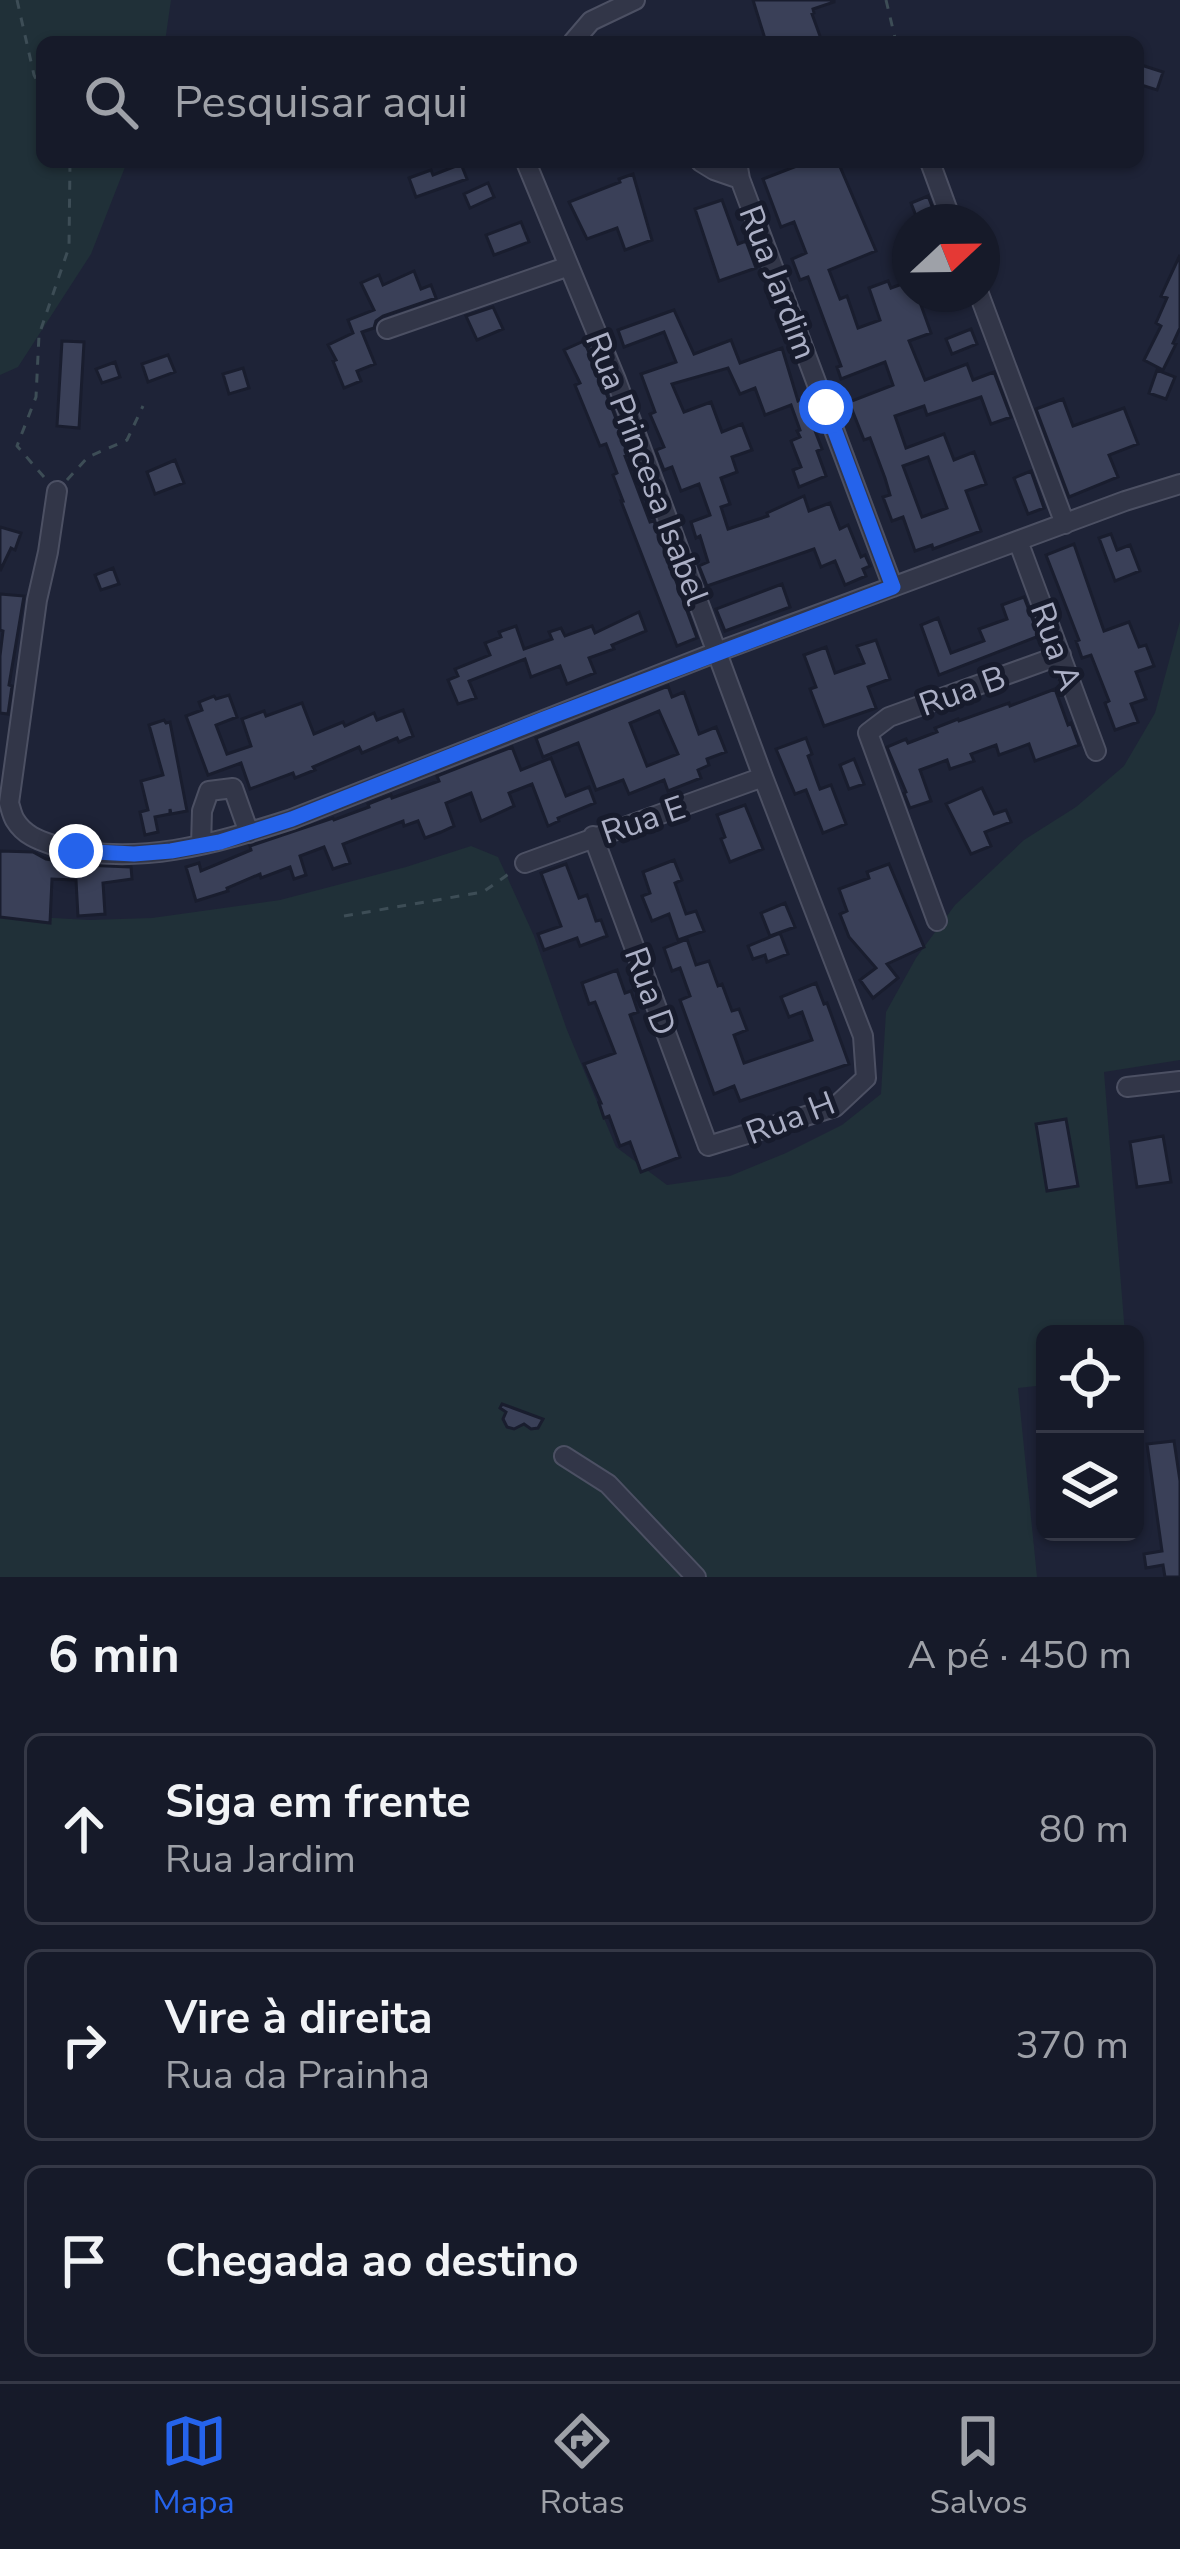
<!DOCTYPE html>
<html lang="pt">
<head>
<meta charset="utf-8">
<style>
	body { margin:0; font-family:"Nunito Sans",sans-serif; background:#232735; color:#f1f3f6 }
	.controls { position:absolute; right:36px; bottom:36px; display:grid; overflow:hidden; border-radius:18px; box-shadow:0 3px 9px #0004 }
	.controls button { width:108px; height:108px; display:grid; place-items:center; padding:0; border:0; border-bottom:3px solid #353846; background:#161a29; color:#f1f3f6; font:60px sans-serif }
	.compass { position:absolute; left:892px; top:204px; width:108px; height:108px; border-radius:50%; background:#161a29; box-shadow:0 3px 9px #0004; rotate:68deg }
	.stop { position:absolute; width:36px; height:36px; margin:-27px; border:9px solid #2563eb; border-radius:50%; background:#fff }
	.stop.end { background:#2563eb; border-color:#fff; box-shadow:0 3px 12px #0008 }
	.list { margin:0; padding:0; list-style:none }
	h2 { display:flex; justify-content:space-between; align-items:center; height:156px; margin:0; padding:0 48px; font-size:51px }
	h2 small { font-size:39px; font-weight:400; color:#9ea1a8 }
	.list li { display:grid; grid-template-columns:78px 1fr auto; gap:36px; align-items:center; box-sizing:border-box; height:192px; margin:0 24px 24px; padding:0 24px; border:3px solid #353846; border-radius:18px }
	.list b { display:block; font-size:45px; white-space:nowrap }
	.list p { margin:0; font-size:39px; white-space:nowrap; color:#9ea1a8 }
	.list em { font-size:39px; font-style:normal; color:#9ea1a8 }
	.icon { flex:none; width:66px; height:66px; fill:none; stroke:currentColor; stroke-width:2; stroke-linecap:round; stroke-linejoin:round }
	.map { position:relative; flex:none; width:1180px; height:1577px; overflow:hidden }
	.search { position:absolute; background:#161a29; box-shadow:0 3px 9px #0004; left:36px; right:36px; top:36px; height:132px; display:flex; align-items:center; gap:30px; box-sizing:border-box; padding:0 42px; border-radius:18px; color:#9ea1a8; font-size:45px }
	.sheet { height:804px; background:#161a29 }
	nav { display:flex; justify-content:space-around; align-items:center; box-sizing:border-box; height:168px; border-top:3px solid #353846; background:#161a29; font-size:33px; color:#9ea1a8 }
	nav a { display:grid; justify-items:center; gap:6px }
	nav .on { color:#2563eb }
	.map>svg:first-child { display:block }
</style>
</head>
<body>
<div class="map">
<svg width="1180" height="1577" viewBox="0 0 1180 1577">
	<rect width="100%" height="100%" fill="#1e2337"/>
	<path fill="#203038" d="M0,0H171L165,42H42V162H127L91,254L18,367L0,375Z
		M1180,621V1060L1104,1072L1125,1334H1045V1385L1018,1388L1037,1577H0V915L89,920L152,918L280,900L406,867L471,846L498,857L534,936L567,1030L616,1147L667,1185L730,1176L786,1153L842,1125L881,1094L886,1012L916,958L955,905L1024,840L1076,807L1124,766L1155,713Z"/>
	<path fill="#3a4058" stroke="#191d2e" stroke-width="3" fill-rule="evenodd" d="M753,0H834V2L813,9L814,13L812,14L820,36L804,42H766Z
		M1138,64L1163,72L1157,90L1138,84Z
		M807,162H838L876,251L829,270L840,299L847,296L858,328L880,320L869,288L888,281L891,288L910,281V294H917L931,333L909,341L925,380L967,364L973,380L994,372L1011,417L991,424L981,397L927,415L924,406L895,416L906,448L944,434L954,460L974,452L986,484L966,491L981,531L933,549L932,545L915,551L903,517L892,521L883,497L890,495L885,478L870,438L864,440L849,402L893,385L885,362L841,379L837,367L841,366L808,277L800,280L792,259L806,253L794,222L781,227L763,179ZM928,457L947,508L922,517L903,466Z
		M461,164L467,179L416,197L409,178L431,170L433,175Z
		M633,174L652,240L625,250L617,228L587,239L569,202L620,182L619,179Z
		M488,183L494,197L470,208L464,194Z
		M928,196L935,214L918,221L911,203Z
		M722,200L738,244L746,241L756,268L719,281L695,209Z
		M521,222L529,242L494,255L486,235Z
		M1180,255V328L1173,343L1176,344L1163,370L1144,360L1161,326L1156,323L1167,298L1161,296Z
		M414,271L421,289L431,285L436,298L383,316L376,321L374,328L362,332L375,364L357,371L361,381L344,388L333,361L336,360L328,345L353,333L348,320L374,310L361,283L379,275L383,285Z
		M493,307L503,329L477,340L466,316Z
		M674,310L694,354L731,340L740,363L782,348L798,401L807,397L811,409L807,410L822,449L817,451L826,476L799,487L793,470L801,467L791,441L800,437L797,431L800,430L791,405L765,415L755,388L740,394L728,368L672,384L684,412L711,402L722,432L742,424L752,450L732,457L737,472L721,478L730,504L721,507L728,529L768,516L767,513L804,496L809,511L830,503L840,529L848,525L861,557L865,555L870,566L863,569L866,576L845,585L835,561L821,567L814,549L707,586L699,566L708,562L700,536L696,538L691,522L710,515L699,484L681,491L672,467L664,470L656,450L664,447L650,414L655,412L641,374L676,362L664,332L624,347L618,330Z
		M971,329L977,344L952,354L946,339Z
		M62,341L84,342L79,428L57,426Z
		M584,341L603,385L623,437L627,455L625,456L650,522L654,521L697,638L677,646L621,501H623L613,475L617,473L606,444L600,446L575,385L580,383L564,350Z
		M168,355L175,372L148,382L142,364Z
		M115,362L120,377L102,383L96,369Z
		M243,368L249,388L229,394L223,374Z
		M1157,370L1175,377L1166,399L1149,393Z
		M1063,399L1073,426L1124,408L1138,444L1109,455L1118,477L1069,497L1036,409Z
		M175,460L184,483L155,494L147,472Z
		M1031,471L1044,508L1028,514L1014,478Z
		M0,527L21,533L15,550L11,548L0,571Z
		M1111,534L1117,550L1130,545L1140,571L1115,581L1099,538Z
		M1074,544L1104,631L1129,622L1139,647L1146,645L1154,666L1136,672L1146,699L1131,704L1138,722L1115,730L1105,703L1109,701L1091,655L1082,658L1076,641L1079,640L1046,555Z
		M113,568L119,584L101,590L95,575Z
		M782,584L790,607L725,631L716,609Z
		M0,594L24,596L9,685L12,686L8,714L0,713V656L3,631L0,630Z
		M1024,597L1039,636L939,675L921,625L938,618L951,653L984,641L979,629L1007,619L1002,605Z
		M639,612L646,631L612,645L614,649L589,658L595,673L567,684L560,666L531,677L525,659L469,681L476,698L458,704L448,680L458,676L455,669L490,655L485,643L501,637L499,632L516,626L524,649L552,639L549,632L561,628L565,636L592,626L595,633Z
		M876,640L890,679L868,687L876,708L824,726L810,689L816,687L804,655L826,647L835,673L864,663L857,646Z
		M668,686L672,697L684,692L699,734L716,727L726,752L707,759L709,765L698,770L701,778L668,791L664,780L629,794L623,780L596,790L578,743L543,757L536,738ZM659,711L678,754L647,766L630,723Z
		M1055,689L1068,725L1071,723L1079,745L1035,761L1029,744L999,755L996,745L971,754L974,761L950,769L947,760L920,770L931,801L910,808L904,793L906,792L887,747L906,739L908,743L937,732L935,728L958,719L959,721L1009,703L1010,706Z
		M229,695L237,717L216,725L227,754L251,746L242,719L264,711L266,716L302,703L314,734L343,722L345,726L374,713L377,720L403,710L413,736L399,742L397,738L362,753L359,747L313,767L315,770L295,778L293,773L250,789L241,763L208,775L186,716L202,710L199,702L214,696L216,699Z
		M164,720L166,723L170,722L187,811L171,814L170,809V814L155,817L158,832L145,835L140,812L148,810L141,781L163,775L149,725Z
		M806,738L812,754L808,756L820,789L831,785L846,824L823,833L806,790L795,794L776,749Z
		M512,747L521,770L551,758L566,796L589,787L595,803L558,818L559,821L548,826L532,784L509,793L514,806L481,821L471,793L446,803L454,826L441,832L425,838L418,821L404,826L403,821L343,844L350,863L333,869L324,847L300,856L306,875L294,879L290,867L261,878L260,874L227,888L228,891L196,901L186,867L199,863L201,871L251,850L250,846L333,818L334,820L369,807L368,804L391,795L392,798L439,781L437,776Z
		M854,759L864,784L849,789L840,765Z
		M982,788L994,814L1006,810L1011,822L985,832L991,846L971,854L946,804Z
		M745,805L763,849L730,862L721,839L725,837L717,815Z
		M0,851L33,852L46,859L82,865L131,867L132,879L103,883L105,914L78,916L76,880L52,879L50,923L0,917Z
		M674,860L682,880L675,883L686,914L696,911L704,931L678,940L669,914L652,921L642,896L650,893L643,872Z
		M566,864L579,898L587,895L596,921L601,920L607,936L580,946L577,938L544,950L538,934L561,926L541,873Z
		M889,864L924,947L887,964L898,978L873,998L860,980L876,968L849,937L840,914L847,911L839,889L869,878L867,872Z
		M785,903L795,927L770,936L761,913Z
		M780,933L788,954L767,962L765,955L753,959L748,946Z
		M687,939L696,965L709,961L718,986L722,984L732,1011L739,1009L747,1030L734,1035L744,1063L812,1040L802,1012L789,1017L781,997L816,983L824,1004L827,1003L849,1064L740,1101L734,1086L714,1094L680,1000L690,996L680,968L672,971L664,948Z
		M617,970L625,993L631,991L638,1012L630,1015L680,1157L641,1172L630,1142L620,1146L609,1116L604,1118L599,1103H601L584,1064L615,1053L595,1002L589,1004L582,983Z
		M1066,1119L1078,1186L1047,1191L1036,1124Z
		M1163,1136L1171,1182L1137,1187L1130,1142Z
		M502,1404L513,1408L543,1419L538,1428L531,1429L524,1424L514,1429L507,1427L503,1419L506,1412L500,1408Z
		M1174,1441L1180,1481V1577H1165L1163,1565L1146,1568L1144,1554L1162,1551L1147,1444Z"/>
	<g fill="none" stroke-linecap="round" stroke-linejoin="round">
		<defs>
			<path id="minor" d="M573,42L591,21L635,0
				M526,162L616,380L763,777L863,1036L866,1078L835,1107L708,1146L593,836
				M701,162L714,170L740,179
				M737,162L740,179L893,587
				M930,162L952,222
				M979,294L1065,524
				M387,329L569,266
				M57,491L48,552L37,600L9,803C11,809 12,815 15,820C24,835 38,840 53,845C134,868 215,844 292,819L717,652L1125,501L1180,484
				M1018,541L1096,751
				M201,845L202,811L209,791L233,788L249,833
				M525,863L763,777
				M937,921L868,733L889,717L1061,655
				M1127,1087L1180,1081
				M564,1456L608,1484L696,1577"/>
		</defs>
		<use href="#minor" stroke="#4c5063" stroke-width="22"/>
		<path stroke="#3d4d56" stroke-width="3" stroke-dasharray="9 9" stroke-linecap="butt" d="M17,0L34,75L42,90
			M886,0L896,42
			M44,477L17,446L36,397L39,335L69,247L70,162
			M67,480L88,457L127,440L143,406
			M344,916L483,892L513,871"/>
		<use href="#minor" stroke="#323648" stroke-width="18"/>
	</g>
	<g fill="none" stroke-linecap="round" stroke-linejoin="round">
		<path stroke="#2563eb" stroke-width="15" d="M76,851L134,854L171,851L220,842L292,819L544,719L893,587L826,407"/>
	</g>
	<g text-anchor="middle" stroke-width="10" stroke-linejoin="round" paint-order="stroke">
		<g font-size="33" fill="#abafc5" stroke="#171b2c">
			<text transform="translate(779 282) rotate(69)" y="12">Rua Jardim</text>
			<text transform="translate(648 468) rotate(69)" y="12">Rua Princesa Isabel</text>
			<text transform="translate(1057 646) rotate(70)" y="12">Rua A</text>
			<text transform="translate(962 690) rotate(-20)" y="12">Rua B</text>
			<text transform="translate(643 819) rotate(-19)" y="12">Rua E</text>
			<text transform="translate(651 991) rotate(70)" y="12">Rua D</text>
			<text transform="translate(790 1117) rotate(-21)" y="12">Rua H</text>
		</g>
	</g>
</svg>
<div class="controls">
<button><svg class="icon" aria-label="locate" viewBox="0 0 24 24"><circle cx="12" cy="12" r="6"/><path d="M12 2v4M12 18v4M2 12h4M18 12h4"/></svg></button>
<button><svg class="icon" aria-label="layers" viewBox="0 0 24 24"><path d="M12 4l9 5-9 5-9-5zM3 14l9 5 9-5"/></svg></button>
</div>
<svg class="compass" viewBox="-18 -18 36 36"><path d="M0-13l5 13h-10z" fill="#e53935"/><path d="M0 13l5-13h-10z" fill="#9ea1a8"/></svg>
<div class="stop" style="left:826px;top:407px"></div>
<div class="stop end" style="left:76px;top:851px"></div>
<div class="search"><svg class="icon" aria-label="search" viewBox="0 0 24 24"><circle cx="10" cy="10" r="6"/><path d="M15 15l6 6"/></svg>Pesquisar aqui</div>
</div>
<section class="sheet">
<h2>6 min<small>A pé · 450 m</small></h2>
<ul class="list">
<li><svg class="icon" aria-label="ahead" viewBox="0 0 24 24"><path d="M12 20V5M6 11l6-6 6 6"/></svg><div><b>Siga em frente</b><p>Rua Jardim</p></div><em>80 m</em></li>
<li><svg class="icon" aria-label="right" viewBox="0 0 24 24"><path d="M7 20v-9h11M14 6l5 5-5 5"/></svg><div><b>Vire à direita</b><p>Rua da Prainha</p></div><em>370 m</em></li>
<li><svg class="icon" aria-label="arrive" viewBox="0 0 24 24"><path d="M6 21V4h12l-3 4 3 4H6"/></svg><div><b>Chegada ao destino</b></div></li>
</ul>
</section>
<nav>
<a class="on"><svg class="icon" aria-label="map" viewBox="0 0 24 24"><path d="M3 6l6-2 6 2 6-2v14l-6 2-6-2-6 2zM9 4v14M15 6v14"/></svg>Mapa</a>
<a><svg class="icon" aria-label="directions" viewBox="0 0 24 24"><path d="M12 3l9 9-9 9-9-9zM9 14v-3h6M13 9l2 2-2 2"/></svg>Rotas</a>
<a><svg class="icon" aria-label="saved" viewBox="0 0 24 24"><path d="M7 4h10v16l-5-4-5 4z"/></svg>Salvos</a>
</nav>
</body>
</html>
